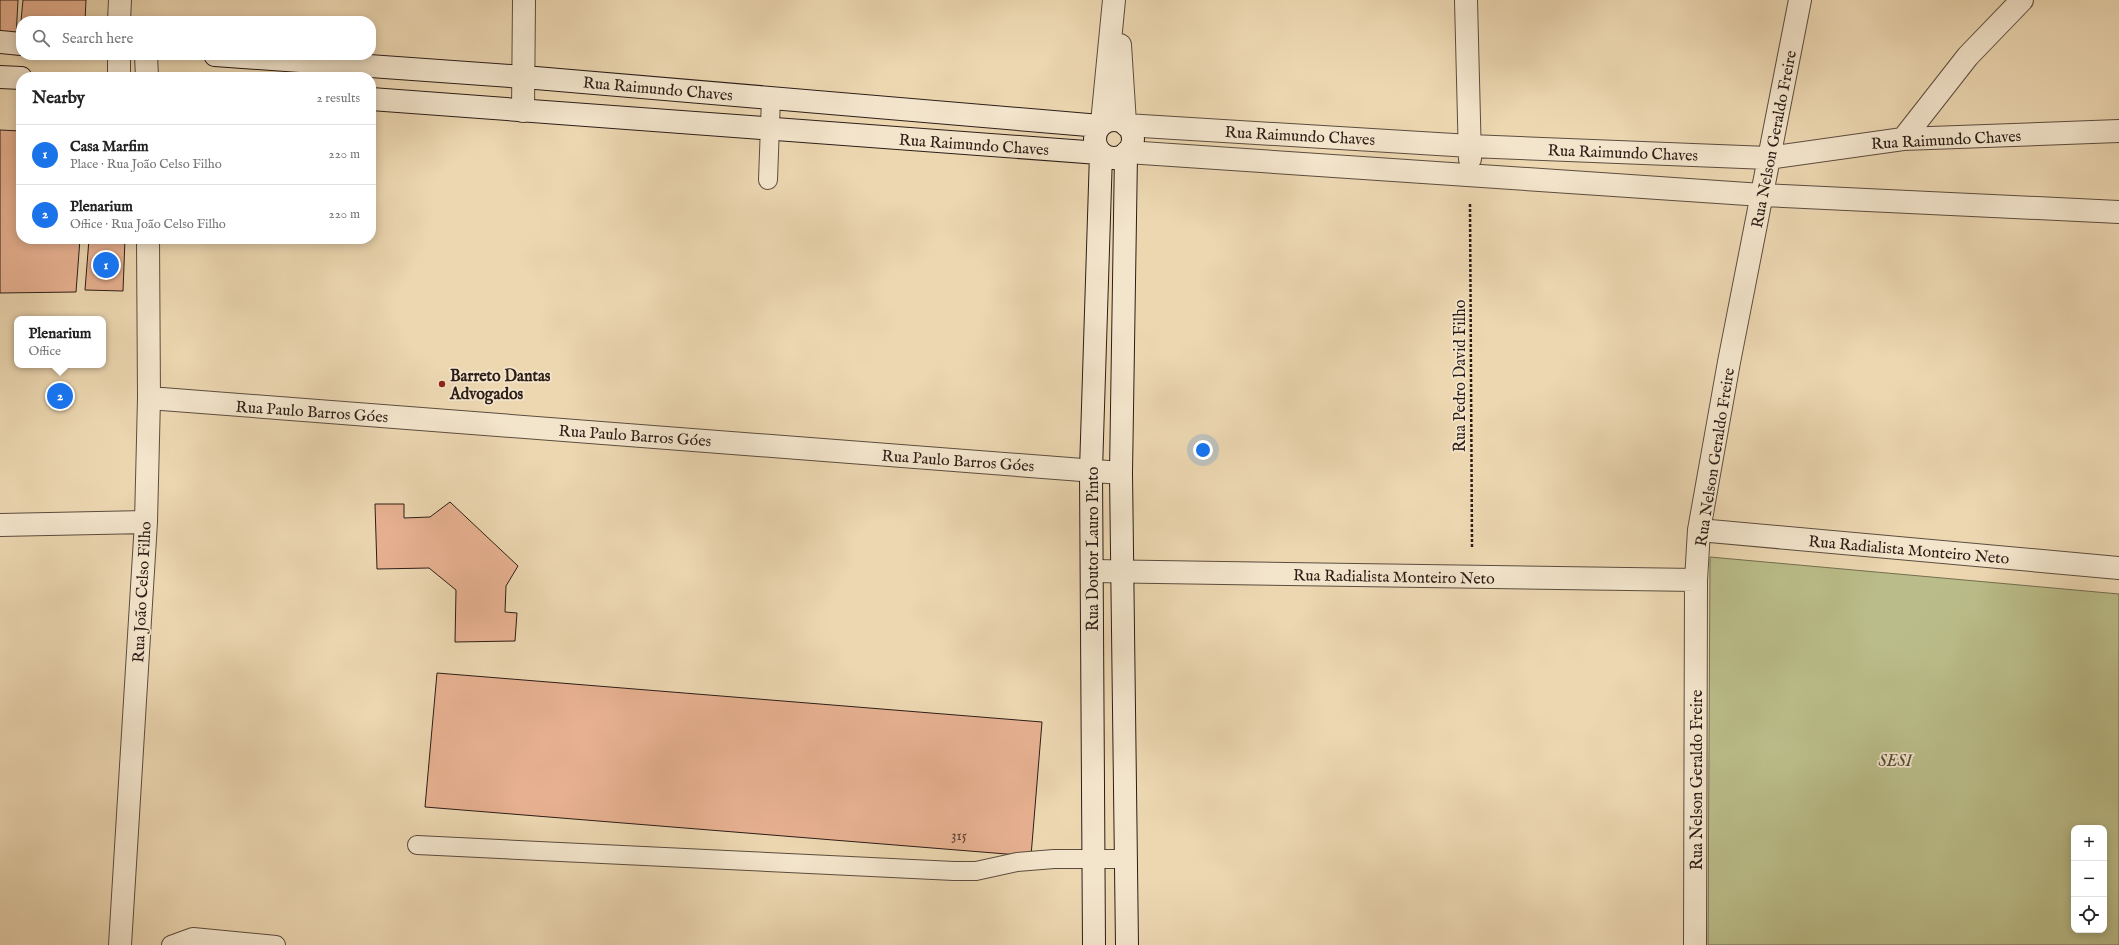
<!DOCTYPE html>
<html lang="en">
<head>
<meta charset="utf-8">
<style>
	body { margin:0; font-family:"IM FELL English",serif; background:#f2f2f2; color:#222 }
	.controls { position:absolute; right:12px; bottom:12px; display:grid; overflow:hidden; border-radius:8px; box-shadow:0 2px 10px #0003 }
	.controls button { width:36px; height:36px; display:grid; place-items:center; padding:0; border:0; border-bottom:1px solid #e0e0e0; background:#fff; color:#222; font:20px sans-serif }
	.you { position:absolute; left:1203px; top:450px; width:14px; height:14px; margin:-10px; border:3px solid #fff; border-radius:50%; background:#1a73e8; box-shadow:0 0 0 6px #1a73e833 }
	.badge { display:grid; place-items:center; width:26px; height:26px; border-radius:50%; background:#1a73e8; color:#fff; font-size:13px; font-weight:700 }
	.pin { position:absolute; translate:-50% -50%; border:2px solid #fff; box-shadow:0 1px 4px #0006 }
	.popup { position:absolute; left:14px; top:316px; width:92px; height:52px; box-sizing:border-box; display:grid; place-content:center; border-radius:8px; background:#fff; filter:drop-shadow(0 1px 3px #0005); font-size:13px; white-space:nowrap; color:#767676 }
	.popup b { font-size:15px; color:#222 }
	.popup::after { content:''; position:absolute; left:50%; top:100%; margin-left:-8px; border:8px solid transparent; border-top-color:#fff }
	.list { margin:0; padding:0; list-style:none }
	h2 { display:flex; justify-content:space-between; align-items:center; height:52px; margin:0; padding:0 16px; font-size:17px }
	h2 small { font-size:13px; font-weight:400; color:#767676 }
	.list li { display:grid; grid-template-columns:26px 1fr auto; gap:12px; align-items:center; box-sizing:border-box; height:60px; padding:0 16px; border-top:1px solid #e0e0e0 }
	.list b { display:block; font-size:15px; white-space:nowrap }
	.list p { margin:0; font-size:13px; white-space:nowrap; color:#767676 }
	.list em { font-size:13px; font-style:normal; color:#767676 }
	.icon { flex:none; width:22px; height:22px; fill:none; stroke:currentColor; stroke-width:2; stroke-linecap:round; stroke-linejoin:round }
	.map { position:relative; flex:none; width:2119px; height:945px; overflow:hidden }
	.search { position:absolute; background:#fff; box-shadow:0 2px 10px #0003; left:16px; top:16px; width:360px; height:44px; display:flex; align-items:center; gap:10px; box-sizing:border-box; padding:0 14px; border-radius:16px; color:#767676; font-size:15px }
	.panel { position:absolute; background:#fff; box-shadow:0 2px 10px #0003; left:16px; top:72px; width:360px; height:172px; border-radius:16px }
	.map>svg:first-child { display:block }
</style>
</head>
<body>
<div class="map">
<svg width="2119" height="945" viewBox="0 0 2119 945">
	<rect width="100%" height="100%" fill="#ecd7b1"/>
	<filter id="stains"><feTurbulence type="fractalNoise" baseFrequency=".005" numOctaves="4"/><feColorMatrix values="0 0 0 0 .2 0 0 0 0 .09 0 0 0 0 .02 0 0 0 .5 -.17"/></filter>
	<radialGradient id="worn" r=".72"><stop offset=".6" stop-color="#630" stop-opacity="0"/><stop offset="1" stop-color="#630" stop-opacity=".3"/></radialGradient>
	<path fill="#babd89" stroke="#736d50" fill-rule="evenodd" d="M1710,557L2119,594V945H1708ZM2074,828H2104V930H2074Z"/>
	<path fill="#e7b191" stroke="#2c1d17" d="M0,0H18L16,37L0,36Z
		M23,0H86L85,21H21Z
		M0,130L21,131V239H80L76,292L0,293Z
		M89,239H125L123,291L85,290Z
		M450,502L518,566L506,586L505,612L517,613L515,641L455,642L456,590L429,568L377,569L375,504H404V518L430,517Z
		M437,673L1042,722L1031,856L425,807Z"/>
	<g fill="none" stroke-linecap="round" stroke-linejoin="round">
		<defs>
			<path id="lane" d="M768,180L771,98
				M417,845L954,871H976L1017,862L1054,859H1126
				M171,945L193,937L276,945"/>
			<path id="street" d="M1466,0L1470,159
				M119,21L120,0
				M1120,45L1125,123
				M146,55L147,77
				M119,77V55
				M523,111L524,0
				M1102,123L1114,0
				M1126,125L1470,146L1768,158L1903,139L2119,131
				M1903,139L1968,56L2022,0
				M1127,152L1762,195L2119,212
				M149,398L1121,473
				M0,525L146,522
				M1699,530L2119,568
				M1092,571L1696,580
				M120,945L146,522L149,398L148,239
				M1695,945L1696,580L1699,530L1729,362L1800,0"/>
			<path id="secondary" d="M0,42L21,44
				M215,55L524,77L1100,126
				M0,77L21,78
				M371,99L1099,153
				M1095 139a19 19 0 1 1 38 0a19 19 0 1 1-38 0Z
				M1126,154L1121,473L1127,945
				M1094,945L1091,470L1101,154"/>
		</defs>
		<use href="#lane" stroke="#5c4c3e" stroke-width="20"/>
		<use href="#street" stroke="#5c4c3e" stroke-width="24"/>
		<use href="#secondary" stroke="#2c1d17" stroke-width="24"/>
		<path stroke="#2c1d17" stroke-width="2.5" stroke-dasharray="3 2" stroke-linecap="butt" d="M1470,204L1472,547"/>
		<use href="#lane" stroke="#f3e5cc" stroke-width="18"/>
		<use href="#street" stroke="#f3e5cc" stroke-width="22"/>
		<use href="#secondary" stroke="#f3e5cc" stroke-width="22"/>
	</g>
	<circle fill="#8f2418" stroke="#f3e5cc" stroke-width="1.5" cx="442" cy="384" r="4"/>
	<g text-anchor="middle" stroke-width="3.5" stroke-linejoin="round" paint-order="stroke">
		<g font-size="14" fill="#5b4236">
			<text x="959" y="840">315</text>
		</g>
		<g font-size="16" fill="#2c1d17" stroke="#f3e5cc">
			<text transform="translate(658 88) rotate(5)" y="6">Rua Raimundo Chaves</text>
			<text transform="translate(1300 135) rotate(3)" y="6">Rua Raimundo Chaves</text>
			<text transform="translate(1773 139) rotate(-79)" y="6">Rua Nelson Geraldo Freire</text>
			<text transform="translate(1946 139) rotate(-3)" y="6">Rua Raimundo Chaves</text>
			<text transform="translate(974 144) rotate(4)" y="6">Rua Raimundo Chaves</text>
			<text transform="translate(1623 152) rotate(2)" y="6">Rua Raimundo Chaves</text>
			<text transform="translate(1459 376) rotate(-90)" y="6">Rua Pedro David Filho</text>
			<text transform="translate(312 411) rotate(4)" y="6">Rua Paulo Barros Góes</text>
			<text transform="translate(635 435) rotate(4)" y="6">Rua Paulo Barros Góes</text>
			<text transform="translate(1714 457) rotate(-81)" y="6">Rua Nelson Geraldo Freire</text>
			<text transform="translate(958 460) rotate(4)" y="6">Rua Paulo Barros Góes</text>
			<text transform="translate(1092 549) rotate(-90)" y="6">Rua Doutor Lauro Pinto</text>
			<text transform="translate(1909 549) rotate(5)" y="6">Rua Radialista Monteiro Neto</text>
			<text transform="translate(1394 576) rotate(1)" y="6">Rua Radialista Monteiro Neto</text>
			<text transform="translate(141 592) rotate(-87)" y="6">Rua João Celso Filho</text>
			<text transform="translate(1696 780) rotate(-90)" y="6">Rua Nelson Geraldo Freire</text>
		</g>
		<g font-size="16" font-weight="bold" fill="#2c1d17" stroke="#f3e5cc" text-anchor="start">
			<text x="450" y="381">Barreto Dantas<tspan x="450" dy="18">Advogados</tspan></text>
		</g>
		<g font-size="16" font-style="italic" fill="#574d39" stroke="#f3e5cc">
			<text x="1895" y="766">SESI</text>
		</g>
	</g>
	<rect width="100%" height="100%" filter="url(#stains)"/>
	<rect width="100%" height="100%" fill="url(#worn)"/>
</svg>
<div class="controls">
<button>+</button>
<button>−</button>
<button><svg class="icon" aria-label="locate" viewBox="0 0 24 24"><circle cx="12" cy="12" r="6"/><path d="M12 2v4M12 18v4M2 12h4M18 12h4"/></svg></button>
</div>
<div class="you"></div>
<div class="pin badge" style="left:106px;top:265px">1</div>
<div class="pin badge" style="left:60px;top:396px">2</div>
<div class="popup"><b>Plenarium</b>Office</div>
<div class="search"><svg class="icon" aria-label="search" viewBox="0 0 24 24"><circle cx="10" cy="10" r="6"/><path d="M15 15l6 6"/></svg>Search here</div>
<section class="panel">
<h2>Nearby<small>2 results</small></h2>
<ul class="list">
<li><span class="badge">1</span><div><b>Casa Marfim</b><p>Place · Rua João Celso Filho</p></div><em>220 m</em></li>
<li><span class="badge">2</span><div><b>Plenarium</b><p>Office · Rua João Celso Filho</p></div><em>220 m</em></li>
</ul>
</section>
</div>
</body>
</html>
